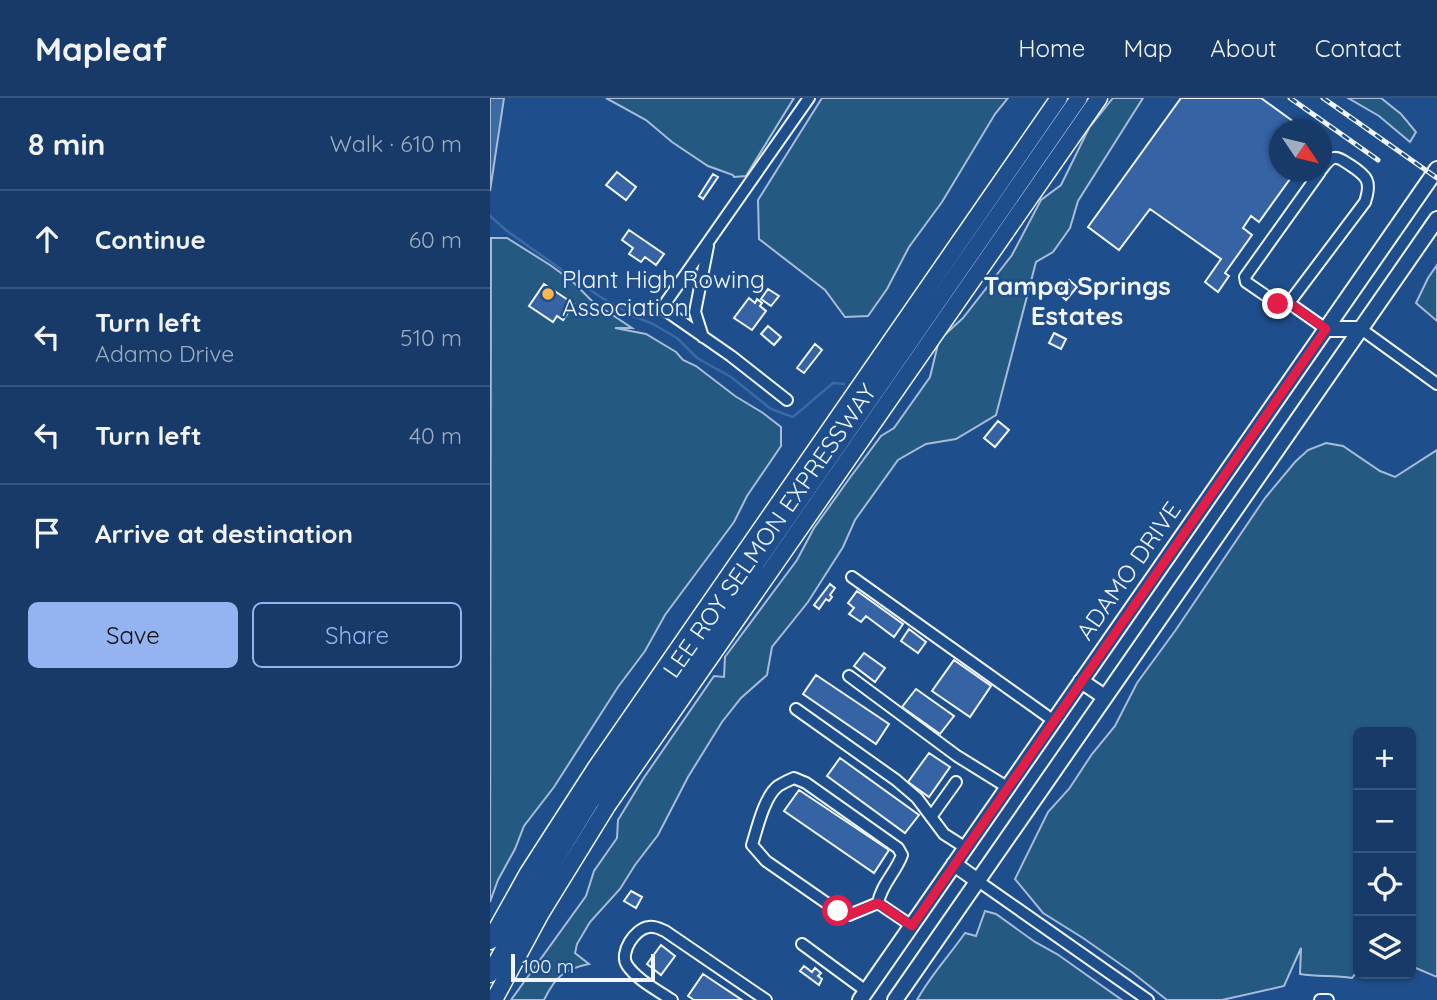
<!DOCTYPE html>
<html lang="en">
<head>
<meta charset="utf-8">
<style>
	body { margin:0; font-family:Quicksand,sans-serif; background:#244571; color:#f1f3f6 }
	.controls { position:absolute; right:21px; bottom:21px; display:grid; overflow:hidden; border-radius:10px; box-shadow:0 2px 5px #0004 }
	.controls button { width:63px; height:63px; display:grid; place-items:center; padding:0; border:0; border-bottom:2px solid #36547d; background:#173a69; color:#f1f3f6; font:35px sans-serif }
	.compass { position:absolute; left:779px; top:21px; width:63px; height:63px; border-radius:50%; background:#173a69; box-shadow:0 2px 5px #0004; rotate:125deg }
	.scale { position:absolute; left:21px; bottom:18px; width:144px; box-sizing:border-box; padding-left:7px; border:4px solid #f2f6ff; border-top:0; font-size:19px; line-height:24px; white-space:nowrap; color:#f2f6ff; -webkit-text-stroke:5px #1f4e8c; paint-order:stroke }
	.stop { position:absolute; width:21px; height:21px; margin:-16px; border:5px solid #e11d48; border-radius:50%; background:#fff }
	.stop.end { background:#e11d48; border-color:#fff; box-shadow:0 2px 7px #0008 }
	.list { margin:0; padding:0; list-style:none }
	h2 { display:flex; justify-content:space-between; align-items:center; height:91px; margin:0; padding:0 28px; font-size:30px }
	h2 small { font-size:23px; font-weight:400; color:#9eadc0 }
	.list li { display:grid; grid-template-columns:46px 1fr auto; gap:21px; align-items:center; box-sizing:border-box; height:98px; padding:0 28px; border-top:2px solid #36547d }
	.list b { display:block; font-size:26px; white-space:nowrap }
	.list p { margin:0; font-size:23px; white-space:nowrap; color:#9eadc0 }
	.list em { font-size:23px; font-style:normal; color:#9eadc0 }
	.actions { display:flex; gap:14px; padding:21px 28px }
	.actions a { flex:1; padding:16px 0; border:2px solid #95b2f1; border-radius:10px; text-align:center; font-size:24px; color:#95b2f1 }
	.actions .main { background:#95b2f1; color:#111 }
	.icon { flex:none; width:38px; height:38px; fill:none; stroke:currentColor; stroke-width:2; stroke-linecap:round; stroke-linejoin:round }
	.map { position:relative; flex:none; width:947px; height:902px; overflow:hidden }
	header { display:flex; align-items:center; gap:42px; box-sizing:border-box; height:98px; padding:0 35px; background:#173a69; border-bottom:2px solid #36547d }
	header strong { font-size:33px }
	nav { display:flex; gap:38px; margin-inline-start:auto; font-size:24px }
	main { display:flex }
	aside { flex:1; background:#173a69 }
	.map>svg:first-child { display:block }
</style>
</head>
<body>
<header>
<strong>Mapleaf</strong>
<nav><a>Home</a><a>Map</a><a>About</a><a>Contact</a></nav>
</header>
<main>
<aside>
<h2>8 min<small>Walk · 610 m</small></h2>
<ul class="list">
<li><svg class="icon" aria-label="ahead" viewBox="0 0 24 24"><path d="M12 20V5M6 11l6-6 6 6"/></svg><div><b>Continue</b></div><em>60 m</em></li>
<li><svg class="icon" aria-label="left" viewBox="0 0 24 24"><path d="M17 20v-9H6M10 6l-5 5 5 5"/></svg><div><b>Turn left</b><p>Adamo Drive</p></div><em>510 m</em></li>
<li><svg class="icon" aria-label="left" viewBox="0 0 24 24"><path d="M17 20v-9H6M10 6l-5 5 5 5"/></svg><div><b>Turn left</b></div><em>40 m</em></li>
<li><svg class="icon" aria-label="arrive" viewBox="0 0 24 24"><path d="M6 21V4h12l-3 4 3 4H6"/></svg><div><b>Arrive at destination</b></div></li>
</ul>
<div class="actions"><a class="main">Save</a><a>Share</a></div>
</aside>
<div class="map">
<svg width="947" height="902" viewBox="0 0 947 902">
	<rect width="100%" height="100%" fill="#1f4e8c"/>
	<path fill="#245a82" stroke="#a8bbd7" stroke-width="2" d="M116,0H304L256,78L244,79L243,77L218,68L182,44L156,22Z
		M332,0H518L505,16L452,104L419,149L397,191L378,218L355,219L335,192L269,141L268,102Z
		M623,0H653L588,103L580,130L563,154L546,164L506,317L466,341L436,346L408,362L365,422L353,449L318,504L282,549L277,577L251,600L232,624L198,679L168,737L145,767L130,791L100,824L87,846L85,855L99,866C74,871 65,879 54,902H21L96,798L104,773L127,740L128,722L153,681L224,578L234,579L235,559L307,462L324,430L359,381L391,338L404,330L440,279L449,242L473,220L522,157L551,102L571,87L599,30Z
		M858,0H891L911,16L926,34L920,44L889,18Z
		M1,140H17L60,167L82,183L103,204L142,230H125L156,236L186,254L193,262L206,268L245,298L273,315L291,329V348L257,398L244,424L175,517L155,553L128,589L64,689L34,728L25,751L8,782L0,804Z
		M947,167V223L926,205L938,180Z
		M836,345L853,348L890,373L905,379L947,352V879L921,868V634H868V873L862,880C844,877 828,879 810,876L811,850L794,888L732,902H677L643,875L593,840L553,815L525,781L558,714L579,691L602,656L625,628L647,585L685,533L775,400L805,364L818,352Z
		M495,813L506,816L545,844L567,856L632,902H427C440,878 459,858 475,835L486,838Z"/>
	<path fill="#3b69a3" stroke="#a8bbd7" stroke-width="2" d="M0,0H14L0,93Z"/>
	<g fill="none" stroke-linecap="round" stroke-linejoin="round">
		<path stroke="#3b69a3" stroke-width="2.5" d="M0,118L17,133L109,198L143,218L163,226L187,240L207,260L241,279L281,311L303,319L343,285L354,286"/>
	</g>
	<path fill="#3563a3" stroke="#f2f6ff" stroke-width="2" d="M691,0H771L815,32H790V74H805L769,124L761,118L753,130L762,137L735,175L739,178L728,194L715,184L731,161L660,111L629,152L598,129Z
		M127,74L146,89L136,102L116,87Z
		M223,76L228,79L213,101L209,98Z
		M139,132L174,156L166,167L155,159L151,164L139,156L143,150L132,142Z
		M579,182L587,189L576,202L568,195Z
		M54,186L84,206L73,222L67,218L63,224L39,208Z
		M278,191L289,198L281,208L271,201Z
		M259,200L265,205L267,201L272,205L270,208L276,213L262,232L244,220Z
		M278,228L291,239L284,247L271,236Z
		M564,235L576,241L571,251L559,245Z
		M325,246L332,252L314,275L307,270Z
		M508,323L519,332L505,349L494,340Z
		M340,486L345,490L340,497L342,499L339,503L336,501L329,511L324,507Z
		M367,493L413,526L404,539L376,518L371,524L359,516L364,510L358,505Z
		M419,531L436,544L428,555L411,543Z
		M374,555L395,570L385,584L364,568Z
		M464,562L501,588L480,619L442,593Z
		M326,577L399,626L386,646L313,596Z
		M426,591L464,618L450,636L412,609Z
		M439,655L460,669L439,699L418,684Z
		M350,660L429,717L415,735L337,678Z
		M309,692L399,752L384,775L294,713Z
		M141,793L152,799L146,810L134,803Z
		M171,847L185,858L171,877L157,866Z
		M314,868L322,874L325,870L331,875L328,878L332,881L329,887L310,873Z
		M213,876L252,902H204L198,898Z"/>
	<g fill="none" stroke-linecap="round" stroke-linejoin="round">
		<defs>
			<path id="minor" d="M830,74L755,179L756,184L788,206L799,205L836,231
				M799,205L875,104C882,83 877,78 860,67C855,64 849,59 844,60C839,61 835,67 832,71
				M871,231L947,286
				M213,239L205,214L218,148
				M297,302L241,258L172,210L319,0
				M362,479L564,623
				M359,578L467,658L517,689
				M306,611L406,682L427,700L454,736L476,750
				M441,719L466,684
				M488,783L658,902
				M388,805L359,817L348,813L276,763L262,747C267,731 274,699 288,688C293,685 299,682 304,680L316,685L408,750L412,757C406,774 391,787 388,805L422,828
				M312,846L376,893
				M182,902C167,892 147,882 137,867C129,855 145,830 159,829C165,828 170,831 175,833L276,902
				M830,902H838"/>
			<path id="major" d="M836,231H871
				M591,583L615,599
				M464,766L488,783
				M370,902L947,71
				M405,902L947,121"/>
			<path id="highway" d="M0,843L38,775L105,671L569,0
				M0,876L44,796L99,706L589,0
				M4,902L51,815L117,708L609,0"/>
		</defs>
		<use href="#minor" stroke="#f2f6ff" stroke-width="14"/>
		<use href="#major" stroke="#f2f6ff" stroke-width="18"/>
		<use href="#highway" stroke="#f2f6ff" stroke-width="19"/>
		<use href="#minor" stroke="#1f4e8c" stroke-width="10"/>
		<use href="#major" stroke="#1f4e8c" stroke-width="14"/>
		<use href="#highway" stroke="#1f4e8c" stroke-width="16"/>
		<defs>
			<path id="rail" d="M800,0L888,62
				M833,0L947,80"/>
		</defs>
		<use href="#rail" stroke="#f2f6ff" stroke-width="5"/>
		<use href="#rail" stroke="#1f4e8c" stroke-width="2.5" stroke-dasharray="8" stroke-linecap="butt"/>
	</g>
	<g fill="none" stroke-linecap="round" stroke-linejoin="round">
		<path stroke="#e11d48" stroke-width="9" d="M348,813L359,817L388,805L422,828L836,231L799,205L788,206"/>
	</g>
	<circle fill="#ffb74d" stroke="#1f4e8c" stroke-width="2.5" cx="58" cy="196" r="7"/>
	<g text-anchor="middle" stroke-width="5" stroke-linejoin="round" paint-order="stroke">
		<g font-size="24" fill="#f2f6ff" stroke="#1f4e8c" text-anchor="start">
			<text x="72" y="190">Plant High Rowing<tspan x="72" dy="28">Association</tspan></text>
		</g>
		<g font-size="24" fill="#f2f6ff" stroke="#1f4e8c">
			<text transform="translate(280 433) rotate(-55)" y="8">LEE ROY SELMON EXPRESSWAY</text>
			<text transform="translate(639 473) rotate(-55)" y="8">ADAMO DRIVE</text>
		</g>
		<g font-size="26" font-weight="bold" fill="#f2f6ff" stroke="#1f4e8c">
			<text x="587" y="197">Tampa Springs<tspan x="587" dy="30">Estates</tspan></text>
		</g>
	</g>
</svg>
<div class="controls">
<button>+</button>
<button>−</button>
<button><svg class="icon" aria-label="locate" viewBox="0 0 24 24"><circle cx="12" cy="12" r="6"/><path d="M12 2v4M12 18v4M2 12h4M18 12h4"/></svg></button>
<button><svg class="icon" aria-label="layers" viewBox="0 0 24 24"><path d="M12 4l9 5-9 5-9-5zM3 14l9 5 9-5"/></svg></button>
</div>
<svg class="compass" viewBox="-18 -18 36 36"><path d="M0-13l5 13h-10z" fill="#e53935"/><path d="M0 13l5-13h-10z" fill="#9eadc0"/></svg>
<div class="scale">100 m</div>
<div class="stop" style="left:348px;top:813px"></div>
<div class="stop end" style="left:788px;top:206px"></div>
</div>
</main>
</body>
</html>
